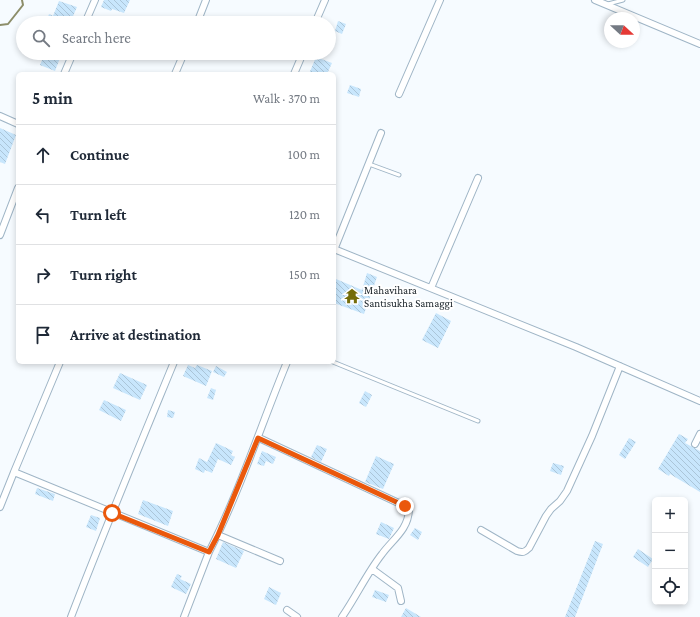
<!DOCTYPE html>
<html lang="en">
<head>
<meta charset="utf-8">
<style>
	body { margin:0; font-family:"Crimson Pro",serif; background:#f2f2f3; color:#1f2937 }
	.controls { position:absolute; right:12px; bottom:12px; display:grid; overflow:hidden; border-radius:6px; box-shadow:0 2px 6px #0003 }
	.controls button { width:36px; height:36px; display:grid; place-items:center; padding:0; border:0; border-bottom:1px solid #e0e1e3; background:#fff; color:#1f2937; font:20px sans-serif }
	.compass { position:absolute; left:604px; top:12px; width:36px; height:36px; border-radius:50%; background:#fff; box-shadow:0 2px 6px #0003; rotate:111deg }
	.stop { position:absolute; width:12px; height:12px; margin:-9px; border:3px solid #ea580c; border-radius:50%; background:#fff }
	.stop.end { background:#ea580c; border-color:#fff; box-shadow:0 1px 4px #0008 }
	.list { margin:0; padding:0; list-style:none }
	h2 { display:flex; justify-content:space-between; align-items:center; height:52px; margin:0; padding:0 16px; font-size:17px }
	h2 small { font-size:13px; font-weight:400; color:#747a83 }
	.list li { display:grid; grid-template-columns:26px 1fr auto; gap:12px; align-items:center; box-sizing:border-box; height:60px; padding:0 16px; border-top:1px solid #e0e1e3 }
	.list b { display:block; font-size:15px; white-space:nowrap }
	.list em { font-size:13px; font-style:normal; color:#747a83 }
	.icon { flex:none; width:22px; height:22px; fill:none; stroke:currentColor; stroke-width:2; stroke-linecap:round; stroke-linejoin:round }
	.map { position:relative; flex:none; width:700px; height:617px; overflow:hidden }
	.search { position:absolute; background:#fff; box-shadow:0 2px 6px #0003; left:16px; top:16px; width:320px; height:44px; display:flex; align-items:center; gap:10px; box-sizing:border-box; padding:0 14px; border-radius:22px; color:#747a83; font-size:15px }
	.panel { position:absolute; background:#fff; box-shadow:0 2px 6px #0003; left:16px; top:72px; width:320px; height:292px; border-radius:6px }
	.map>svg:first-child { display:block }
</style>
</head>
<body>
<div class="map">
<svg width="700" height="617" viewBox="0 0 700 617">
	<defs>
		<pattern id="building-back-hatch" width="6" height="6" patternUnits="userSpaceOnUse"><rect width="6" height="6" fill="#c8e6fc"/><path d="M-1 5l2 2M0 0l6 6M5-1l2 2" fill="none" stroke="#abc5d8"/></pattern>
	</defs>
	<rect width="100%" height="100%" fill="#f6fbff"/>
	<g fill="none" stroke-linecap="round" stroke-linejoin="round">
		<path stroke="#8d8e6a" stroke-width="2" d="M0,25L8,24L23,5L22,0"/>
	</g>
	<path fill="url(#building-back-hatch)" d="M104,0H130L124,13L112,9L111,11L101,7Z
		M59,1L77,7L70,23H46L49,14L53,16Z
		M338,21L346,24L342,34L335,31Z
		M45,53H62L55,71L40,65Z
		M316,57L332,63L327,74H309Z
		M350,85L361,89L359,97L347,93Z
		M0,128L16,135L5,164L0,162Z
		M367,273L377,277L364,314L334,303V286L336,279L362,290Z
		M436,313L451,321L438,348L422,340Z
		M188,365L195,368L197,365L212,371L206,386L183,376Z
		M216,366L227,372L224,377L213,372Z
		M120,373L147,385L140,400L113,388Z
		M211,388L216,390L213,400L207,398Z
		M365,391L372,395L366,407L359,403Z
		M104,400L126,410L121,421L99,410Z
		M168,410L175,412L173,418L167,417Z
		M679,434L688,439L685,443L700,451V492L670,474L669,476L658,469Z
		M629,438L636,442L625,459L619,455Z
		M216,443L233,451L231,455L235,457L231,465L218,459L212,473L205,470L204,473L195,469L199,458L207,462Z
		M317,445L327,449L321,462L311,457Z
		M262,451L276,457L273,464L266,461L264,466L257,464Z
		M376,456L394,464L383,489L365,482Z
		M553,463L564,466L561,475L550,471Z
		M37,488L55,494L53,501L35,494Z
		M143,500L173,511L168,526L138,514Z
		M91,515L100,518L96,531L86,527Z
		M381,522L394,528L389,539L376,534Z
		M415,528L422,532L418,540L410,535Z
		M595,541L603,544L575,617H565Z
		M223,542L244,551L236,568L216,559Z
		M638,549L653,559L648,567L633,557Z
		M177,574L182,576L180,579L191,584L186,594L171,587Z
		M269,587L281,593L276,605L264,599Z
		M375,590L389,595L386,602L372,597Z
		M406,608L421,617H401Z"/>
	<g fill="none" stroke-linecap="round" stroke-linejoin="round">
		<defs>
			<path id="service" d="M608,4L623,0
				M369,164L399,175
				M333,362L478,421"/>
			<path id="minor" d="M595,0L700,44
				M85,23L95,0
				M197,23L206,0
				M315,23L325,0
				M64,74L73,53
				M175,74L184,53
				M294,74L303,53
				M399,94L440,0
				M0,116L18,124
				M0,235L18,188
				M334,249L576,347L700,401
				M334,250L381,133
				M431,288L478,178
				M259,438L405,506L409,510C408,530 393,539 382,554C367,573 356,597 342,617
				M695,444L700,434
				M14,472L60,362
				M0,507L14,472L209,552L184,617
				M481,530L517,551C523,553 525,552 529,548L546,516L551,509L560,501L567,491L592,436L620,366
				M218,535L280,561
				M209,552C240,491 261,425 287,362
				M372,569L398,588L401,601
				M287,610L297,617
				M71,617C104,531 139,447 174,362"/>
		</defs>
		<use href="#service" stroke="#9fb5c6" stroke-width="5"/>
		<use href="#minor" stroke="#9fb5c6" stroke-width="8"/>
		<use href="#service" stroke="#fff" stroke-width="3"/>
		<use href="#minor" stroke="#fff" stroke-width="6"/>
	</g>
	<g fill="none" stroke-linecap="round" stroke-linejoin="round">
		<path stroke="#ea580c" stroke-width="5" d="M112,513L209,552L218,535L258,438L405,506"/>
	</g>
	<defs>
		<symbol id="temple-bare" viewBox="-9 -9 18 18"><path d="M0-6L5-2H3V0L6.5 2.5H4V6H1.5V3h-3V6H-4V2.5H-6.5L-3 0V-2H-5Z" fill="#746d0b" stroke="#fff" stroke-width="2.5" paint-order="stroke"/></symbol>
	</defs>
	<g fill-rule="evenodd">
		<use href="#temple-bare" x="341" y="285" width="22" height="22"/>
	</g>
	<g text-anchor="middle" stroke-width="4" stroke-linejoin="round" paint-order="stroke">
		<g font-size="11" fill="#141d23" stroke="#fff" text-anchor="start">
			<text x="364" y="294">Mahavihara<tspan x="364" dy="13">Santisukha Samaggi</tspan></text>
		</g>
	</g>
</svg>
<div class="controls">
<button>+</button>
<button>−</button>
<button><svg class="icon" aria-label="locate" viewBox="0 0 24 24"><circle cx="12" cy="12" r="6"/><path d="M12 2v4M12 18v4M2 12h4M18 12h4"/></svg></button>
</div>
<svg class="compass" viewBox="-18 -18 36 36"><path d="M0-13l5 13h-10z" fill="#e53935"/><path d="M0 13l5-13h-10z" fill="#747a83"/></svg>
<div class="stop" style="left:112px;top:513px"></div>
<div class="stop end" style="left:405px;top:506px"></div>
<div class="search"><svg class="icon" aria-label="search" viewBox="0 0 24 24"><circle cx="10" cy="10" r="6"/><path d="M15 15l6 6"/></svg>Search here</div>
<section class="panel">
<h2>5 min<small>Walk · 370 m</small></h2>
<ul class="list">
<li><svg class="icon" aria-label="ahead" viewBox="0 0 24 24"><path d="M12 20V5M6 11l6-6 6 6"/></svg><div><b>Continue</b></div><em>100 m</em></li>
<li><svg class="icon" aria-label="left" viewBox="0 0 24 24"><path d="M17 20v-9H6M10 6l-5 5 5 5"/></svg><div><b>Turn left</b></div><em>120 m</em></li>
<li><svg class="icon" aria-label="right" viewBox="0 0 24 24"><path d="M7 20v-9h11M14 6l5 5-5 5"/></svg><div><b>Turn right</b></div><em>150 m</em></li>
<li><svg class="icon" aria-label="arrive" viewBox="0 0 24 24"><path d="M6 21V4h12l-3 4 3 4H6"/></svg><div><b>Arrive at destination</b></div></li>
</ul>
</section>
</div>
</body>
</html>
